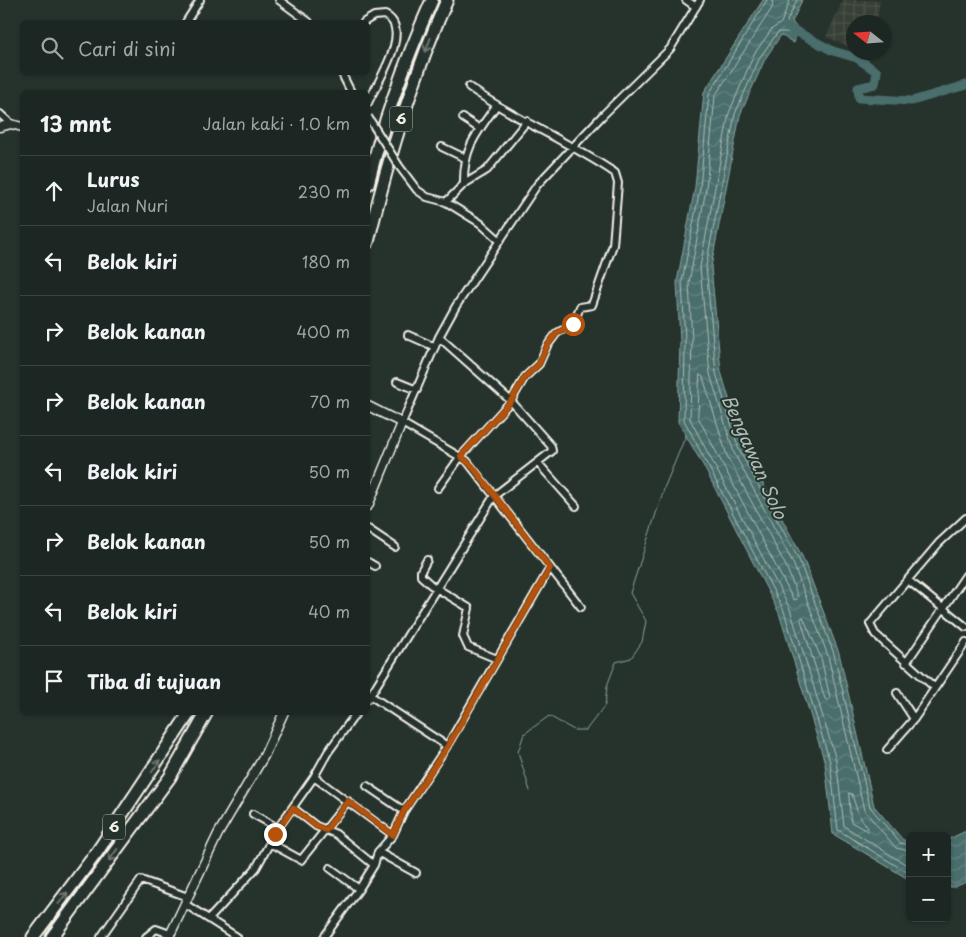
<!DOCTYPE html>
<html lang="id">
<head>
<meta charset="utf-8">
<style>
	body { margin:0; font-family:"Playpen Sans",sans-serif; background:#29322f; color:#f1f3f6 }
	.controls { position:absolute; right:15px; bottom:15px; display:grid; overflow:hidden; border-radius:8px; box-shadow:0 1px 4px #0004 }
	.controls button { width:45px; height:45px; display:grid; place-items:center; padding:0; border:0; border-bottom:1px solid #3a4340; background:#1c2622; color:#f1f3f6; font:25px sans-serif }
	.compass { position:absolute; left:846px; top:15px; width:45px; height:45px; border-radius:50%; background:#1c2622; box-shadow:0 1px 4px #0004; rotate:287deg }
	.stop { position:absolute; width:15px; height:15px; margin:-11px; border:4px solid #b45309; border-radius:50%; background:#fff }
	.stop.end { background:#b45309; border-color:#fff; box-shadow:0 1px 5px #0008 }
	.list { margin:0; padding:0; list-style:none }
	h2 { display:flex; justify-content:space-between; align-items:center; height:65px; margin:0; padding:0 20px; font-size:21px }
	h2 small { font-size:16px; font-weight:400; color:#a0a5a5 }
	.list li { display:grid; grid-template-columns:32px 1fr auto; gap:15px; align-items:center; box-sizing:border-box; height:70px; padding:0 20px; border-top:1px solid #3a4340 }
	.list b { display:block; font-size:19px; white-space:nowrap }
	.list p { margin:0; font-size:16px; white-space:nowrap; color:#a0a5a5 }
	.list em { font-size:16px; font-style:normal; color:#a0a5a5 }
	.icon { flex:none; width:28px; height:28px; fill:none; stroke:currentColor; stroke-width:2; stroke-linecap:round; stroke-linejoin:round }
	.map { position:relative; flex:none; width:966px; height:937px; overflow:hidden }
	.search { position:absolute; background:#1c2622; box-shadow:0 1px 4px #0004; left:20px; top:20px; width:350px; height:55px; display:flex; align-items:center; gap:12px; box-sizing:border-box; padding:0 18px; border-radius:8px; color:#a0a5a5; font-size:19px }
	.panel { position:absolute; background:#1c2622; box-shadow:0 1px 4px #0004; left:20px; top:90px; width:350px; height:625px; border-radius:8px }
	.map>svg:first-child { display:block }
</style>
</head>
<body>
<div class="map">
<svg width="966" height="937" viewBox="0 0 966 937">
	<defs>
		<pattern id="industrial-grid" width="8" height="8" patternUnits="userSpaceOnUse" patternTransform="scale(1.25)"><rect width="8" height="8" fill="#384036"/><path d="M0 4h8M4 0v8" fill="none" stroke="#4c5349"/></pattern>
		<pattern id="water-waves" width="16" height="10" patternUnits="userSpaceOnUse" patternTransform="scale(1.25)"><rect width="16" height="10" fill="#496e6c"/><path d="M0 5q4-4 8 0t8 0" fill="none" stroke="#648381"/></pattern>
	</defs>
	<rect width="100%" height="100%" fill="#26332d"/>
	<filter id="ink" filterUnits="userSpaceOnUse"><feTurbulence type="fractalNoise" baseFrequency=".02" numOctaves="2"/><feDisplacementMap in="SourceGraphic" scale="10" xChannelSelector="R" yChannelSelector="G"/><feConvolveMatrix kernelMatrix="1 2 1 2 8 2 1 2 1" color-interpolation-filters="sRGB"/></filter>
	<g filter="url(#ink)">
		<path fill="url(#industrial-grid)" d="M843,0H880L877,22H854L853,48L826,37Z"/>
		<path fill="url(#water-waves)" stroke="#8da29e" d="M763,0H802L792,22L798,29L794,43L781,35L765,59L740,115L711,267L721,372L744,448L803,558L839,653L874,806L903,840H910V880L833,834L825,763L779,613L703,465L678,422L680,341L677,282L695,187L704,92Z
			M966,831V882L955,887H947V840Z"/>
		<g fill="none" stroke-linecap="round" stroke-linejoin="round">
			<path stroke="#b0bdb6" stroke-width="1" d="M767,0L709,94L700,188L682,282L685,340L684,420L784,611L830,762L838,830L910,874
				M773,0L772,8L715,96L706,189L689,283L692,340L690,419L790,609L836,760L844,826L910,867
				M790,0L781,23L772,29L754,54L729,113L700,267L710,374L734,453L793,563L828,656L864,810L896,848L910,851
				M797,0L787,21L792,32H778L760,57L735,114L706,266L716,373L739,450L799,560L834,654L870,807L900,843L910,845
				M700,375L703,377L727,456L786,566L798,597L796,600L793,599L698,417Z
				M803,617L821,658L830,698L828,701L825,699L801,620Z
				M849,793L852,794L858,814L868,828L867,831L851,822Z"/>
			<path stroke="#8da29e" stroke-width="1" d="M530,791L518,752L524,734L549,716L574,730H586L605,705L607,686L616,662L631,658L642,642L646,621L630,593L665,486L686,435"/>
			<path stroke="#496e6c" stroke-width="9" d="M788,27L833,51L857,58L877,72L875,84L858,88L859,98L912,101L966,85"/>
			<defs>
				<path id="minor" d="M279,0L309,22
					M686,0L696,7
					M186,22L200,0
					M364,22L374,16L385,15C414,29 376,84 368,103
					M341,72L351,92
					M0,114L11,124
					M463,118L480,129
					M442,147L465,158
					M399,166L417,190L427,197L446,202L480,223L499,240
					M464,184L487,170L527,121
					M446,202L464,184C463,149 476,134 496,106
					M408,335L435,347
					M397,382L417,390
					M538,463L576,506
					M438,488L461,456L511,401L525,377L539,364L547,346L557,333L573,324L580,307L592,305L613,245L618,183L615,173C568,141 515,120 469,87
					M368,529L395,547
					M427,560L421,571V576L431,585L469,608L463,636L468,647L497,659
					M368,562L375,566
					M908,580L966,627
					M581,607L467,461L402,423L439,337L456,306L537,185L602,116L670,49L700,0
					M906,663L966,575
					M934,687L875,634L870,624L939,543L966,518
					M897,693L914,719
					M368,694L447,746
					M368,699L494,496L552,451L551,446L511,401L439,337
					M887,750L914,719L966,642
					M314,777L393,835
					M367,786L404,811
					M293,808L316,826L336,834L374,865
					M253,814L278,828
					M270,843L301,860L348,801
					M378,852L416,873
					M330,868L359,889
					M185,904L237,937
					M209,919L256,868L278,828L314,777L328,752L357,712
					M101,937L141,880L188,897
					M146,937L156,929L170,934
					M324,937L359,889L374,865L378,852L393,835L404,811L447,746L550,568"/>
				<path id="tertiary" d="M0,127L11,124L22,127
					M368,406L402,423L368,506
					M169,937L218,834L264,756L284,712"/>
				<path id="motorway" d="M368,184C383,121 406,59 432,0
					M368,242C388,159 412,78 447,0
					M33,937L97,852L190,712
					M52,937L170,777L207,712"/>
			</defs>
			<use href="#minor" stroke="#f4f1e8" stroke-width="10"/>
			<use href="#tertiary" stroke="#f4f1e8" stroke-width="11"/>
			<use href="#motorway" stroke="#f4f1e8" stroke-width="15"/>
			<use href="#minor" stroke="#26332d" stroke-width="6"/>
			<use href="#tertiary" stroke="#26332d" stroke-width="8"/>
			<use href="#motorway" stroke="#26332d" stroke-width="11"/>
			<defs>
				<path id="minor-bridge" d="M368,117L399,166"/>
			</defs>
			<use href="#minor-bridge" stroke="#f4f1e8" stroke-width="10" stroke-linecap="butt"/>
			<use href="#minor-bridge" stroke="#26332d" stroke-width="6"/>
		</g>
		<defs><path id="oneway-shaft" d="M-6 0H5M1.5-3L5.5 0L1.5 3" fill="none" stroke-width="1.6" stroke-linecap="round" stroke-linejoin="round" transform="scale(1.25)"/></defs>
		<g stroke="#6e766e">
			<use href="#oneway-shaft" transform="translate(428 45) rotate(110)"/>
			<use href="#oneway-shaft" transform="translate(156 766) rotate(-56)"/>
			<use href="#oneway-shaft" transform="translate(113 855) rotate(126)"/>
			<use href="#oneway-shaft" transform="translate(63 898) rotate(-53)"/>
		</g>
	</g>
	<g fill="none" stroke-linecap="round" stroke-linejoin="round" filter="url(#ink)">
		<path stroke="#b45309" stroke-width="6" d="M275,834L293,808L316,826L326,830L348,801L393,835L404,811L448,746L550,568L473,467L461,456L511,401L525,377L539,364L547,346L557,333L573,324"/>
	</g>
	<g text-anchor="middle" stroke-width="4" stroke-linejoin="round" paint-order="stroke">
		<g fill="#26332d" stroke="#b6b8b0" stroke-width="1">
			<rect x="390" y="106.5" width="22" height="25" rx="4"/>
			<rect x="103" y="814.5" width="22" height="25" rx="4"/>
		</g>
		<g font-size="15" font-weight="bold" fill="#f4f1e8">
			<text x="401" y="124">6</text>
			<text x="114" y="832">6</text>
		</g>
		<g font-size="18" font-style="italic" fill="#b0bdb6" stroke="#26332d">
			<text transform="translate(754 457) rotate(66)" y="6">Bengawan Solo</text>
		</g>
	</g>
</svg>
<div class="controls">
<button>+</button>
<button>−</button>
</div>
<svg class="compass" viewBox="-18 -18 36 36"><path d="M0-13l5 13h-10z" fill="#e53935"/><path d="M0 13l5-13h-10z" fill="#a0a5a5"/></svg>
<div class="stop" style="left:573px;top:324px"></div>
<div class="stop end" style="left:275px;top:834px"></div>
<div class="search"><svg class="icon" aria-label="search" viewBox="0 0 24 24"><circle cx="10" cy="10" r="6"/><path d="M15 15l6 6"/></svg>Cari di sini</div>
<section class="panel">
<h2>13 mnt<small>Jalan kaki · 1.0 km</small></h2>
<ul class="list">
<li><svg class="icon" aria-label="ahead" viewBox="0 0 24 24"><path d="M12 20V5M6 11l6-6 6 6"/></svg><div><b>Lurus</b><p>Jalan Nuri</p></div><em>230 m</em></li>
<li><svg class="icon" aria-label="left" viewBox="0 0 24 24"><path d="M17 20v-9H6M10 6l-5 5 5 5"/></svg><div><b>Belok kiri</b></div><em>180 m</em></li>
<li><svg class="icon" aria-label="right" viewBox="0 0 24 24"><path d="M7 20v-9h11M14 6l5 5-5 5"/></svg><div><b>Belok kanan</b></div><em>400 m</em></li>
<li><svg class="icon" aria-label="right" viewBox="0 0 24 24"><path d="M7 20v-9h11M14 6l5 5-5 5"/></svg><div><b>Belok kanan</b></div><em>70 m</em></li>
<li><svg class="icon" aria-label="left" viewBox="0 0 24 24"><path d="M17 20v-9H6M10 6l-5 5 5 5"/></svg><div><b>Belok kiri</b></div><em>50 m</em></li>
<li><svg class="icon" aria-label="right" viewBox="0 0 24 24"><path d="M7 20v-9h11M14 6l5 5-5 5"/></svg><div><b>Belok kanan</b></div><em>50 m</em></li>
<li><svg class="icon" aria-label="left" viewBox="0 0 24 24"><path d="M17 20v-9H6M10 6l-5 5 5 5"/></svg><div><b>Belok kiri</b></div><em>40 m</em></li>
<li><svg class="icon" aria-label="arrive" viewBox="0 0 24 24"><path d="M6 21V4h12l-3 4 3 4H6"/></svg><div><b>Tiba di tujuan</b></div></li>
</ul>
</section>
</div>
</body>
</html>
